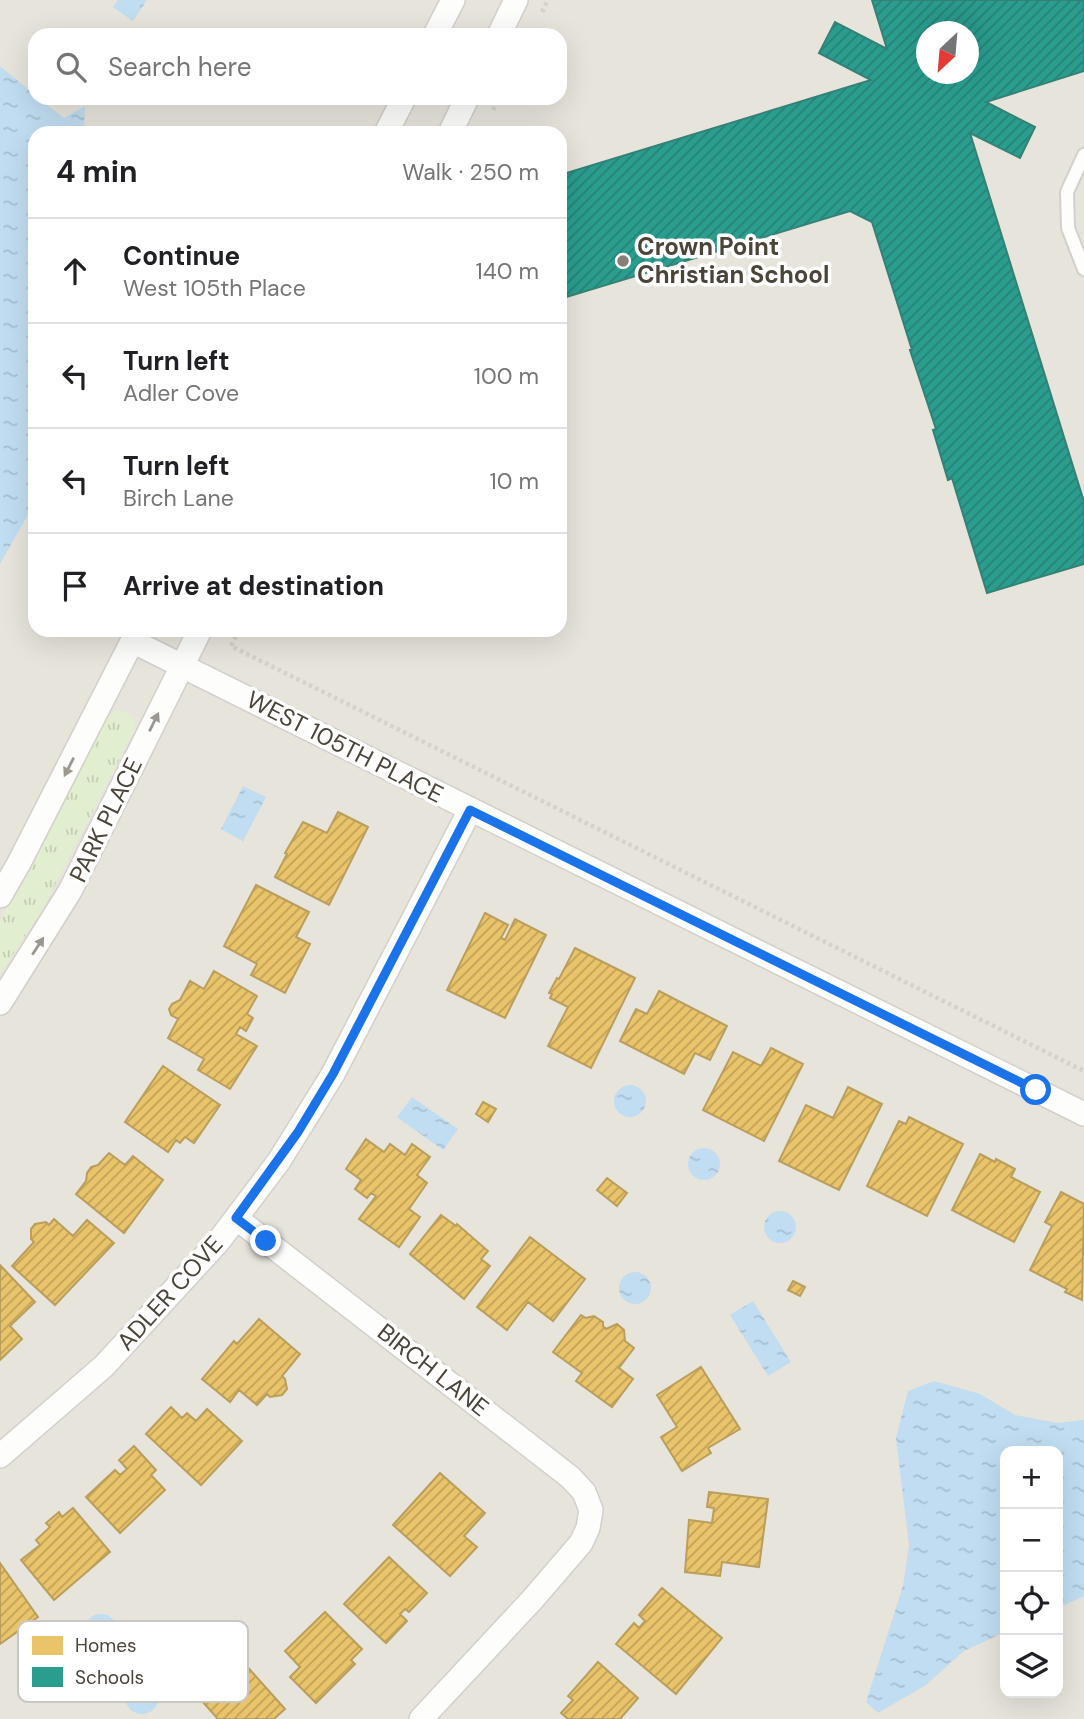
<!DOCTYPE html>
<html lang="en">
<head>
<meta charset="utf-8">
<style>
	body { margin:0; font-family:"DM Sans",sans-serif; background:#f2f2f2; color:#202124 }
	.controls { position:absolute; right:21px; bottom:21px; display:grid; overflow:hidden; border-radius:14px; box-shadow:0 7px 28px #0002 }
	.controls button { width:63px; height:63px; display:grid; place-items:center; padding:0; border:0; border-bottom:2px solid #e0e0e0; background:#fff; color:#202124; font:35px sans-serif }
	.compass { position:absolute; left:916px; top:21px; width:63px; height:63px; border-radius:50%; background:#fff; box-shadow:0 7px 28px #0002; rotate:206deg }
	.stop { position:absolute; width:21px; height:21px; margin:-16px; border:5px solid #1a73e8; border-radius:50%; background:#fff }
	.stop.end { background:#1a73e8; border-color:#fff; box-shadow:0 2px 7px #0008 }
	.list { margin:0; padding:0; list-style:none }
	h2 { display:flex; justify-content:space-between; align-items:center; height:91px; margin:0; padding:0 28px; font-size:30px }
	h2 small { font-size:23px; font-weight:400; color:#757577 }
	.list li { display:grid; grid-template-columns:46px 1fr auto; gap:21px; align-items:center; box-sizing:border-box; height:105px; padding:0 28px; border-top:2px solid #e0e0e0 }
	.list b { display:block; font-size:26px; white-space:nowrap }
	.list p { margin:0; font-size:23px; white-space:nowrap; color:#757577 }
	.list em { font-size:23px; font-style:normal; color:#757577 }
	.icon { flex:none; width:38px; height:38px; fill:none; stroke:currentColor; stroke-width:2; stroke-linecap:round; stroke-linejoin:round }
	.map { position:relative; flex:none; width:1084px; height:1719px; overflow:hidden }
	.search { position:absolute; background:#fff; box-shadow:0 7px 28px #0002; left:28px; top:28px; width:539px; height:77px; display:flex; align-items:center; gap:18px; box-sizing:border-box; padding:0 24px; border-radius:21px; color:#757577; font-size:26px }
	.panel { position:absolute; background:#fff; box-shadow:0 7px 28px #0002; left:28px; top:126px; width:539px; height:511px; border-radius:21px }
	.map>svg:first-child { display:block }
</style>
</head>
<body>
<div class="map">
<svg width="1084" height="1719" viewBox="0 0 1084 1719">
	<defs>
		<pattern id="grass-tufts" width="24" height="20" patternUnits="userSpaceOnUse" patternTransform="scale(1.75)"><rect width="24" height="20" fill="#e1eecf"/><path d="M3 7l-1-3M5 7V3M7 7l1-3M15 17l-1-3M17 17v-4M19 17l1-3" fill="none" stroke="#c3cdb2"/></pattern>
		<pattern id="water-ripples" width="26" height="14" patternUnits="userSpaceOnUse" patternTransform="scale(1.75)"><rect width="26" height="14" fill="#c0ddf1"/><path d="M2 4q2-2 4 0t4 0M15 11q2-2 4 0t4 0" fill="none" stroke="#a6bfcf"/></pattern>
		<pattern id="homes-hatch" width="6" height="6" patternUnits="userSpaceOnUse" patternTransform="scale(1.75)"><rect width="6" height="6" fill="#e9c46a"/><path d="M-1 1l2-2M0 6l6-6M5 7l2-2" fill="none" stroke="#bfa158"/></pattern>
		<pattern id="schools-hatch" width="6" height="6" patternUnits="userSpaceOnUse" patternTransform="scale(1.75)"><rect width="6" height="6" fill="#2a9d8f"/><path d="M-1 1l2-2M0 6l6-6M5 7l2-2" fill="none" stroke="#268276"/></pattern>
	</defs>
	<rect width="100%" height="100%" fill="#f4f2ee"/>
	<path fill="#e7e4dc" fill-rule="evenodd" d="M0,0H1084V1719H0ZM926,32H968V74H926ZM35,35H560V98H35ZM35,133H560V630H35ZM1005,1451H1058V1693H1005Z"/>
	<path fill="url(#grass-tufts)" d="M115,710C128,710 136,716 135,729L42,910L0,974V921L27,876L106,720Z"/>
	<path fill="url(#water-ripples)" d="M118,0H147L133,21L113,7Z
		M0,66L35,95V98H38L64,118L85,106L84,133H35V502L0,564Z
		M243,786L266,797L243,841L221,829Z
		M614 1101a16 16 0 1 1 32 0a16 16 0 1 1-32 0Z
		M412,1097L458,1129L443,1150L397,1117Z
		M688 1164a16 16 0 1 1 32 0a16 16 0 1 1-32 0Z
		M764 1227a16 16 0 1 1 32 0a16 16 0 1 1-32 0Z
		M619 1288a16 16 0 1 1 32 0a16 16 0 1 1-32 0Z
		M753,1301L791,1362L768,1376L730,1315Z
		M934,1381L980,1394L1015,1415L1058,1423L1084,1420V1596L1058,1608V1451H1005V1632L964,1651L926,1685L878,1713L866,1702L903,1586L909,1545L896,1438L908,1391Z
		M84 1631a17 17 0 1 1 34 0a17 17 0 1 1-34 0Z
		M125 1697a17 17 0 1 1 34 0a17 17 0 1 1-34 0Z"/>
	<path fill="url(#homes-hatch)" stroke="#ba9e5b" stroke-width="2" d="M338,812L368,827L329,905L275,877L287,854L285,853L303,822L327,833Z
		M256,885L309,912L296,937L310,944L285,993L251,975L257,964L224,946Z
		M485,913L508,925L501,938L505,940L515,919L546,935L505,1018L447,990Z
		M575,948L635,978L591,1068L548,1046L568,1007L550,998L552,994L549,993L557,978L559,979Z
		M214,971L257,996L247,1014L253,1018L246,1031L240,1027L236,1034L257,1046L230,1089L198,1070L204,1059L168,1038L178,1019L171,1015L169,1009L172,1004L180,1000L190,981L204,989Z
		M659,991L727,1026L710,1060L695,1053L684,1074L620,1041L636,1009L647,1014Z
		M771,1048L803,1064L764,1141L703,1110L733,1052L761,1066Z
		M163,1066L220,1105L194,1143L185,1137L180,1143L176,1140L168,1152L125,1122Z
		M848,1087L882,1104L839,1190L779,1161L806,1105L833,1118Z
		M483,1102L496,1109L488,1122L476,1114Z
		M909,1117L963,1144L927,1216L867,1186L899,1121L906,1124Z
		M366,1139L384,1152L390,1144L405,1155L412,1144L430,1157L417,1175L427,1183L409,1209L420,1217L399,1247L359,1219L376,1196L371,1193L367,1198L355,1189L361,1180L346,1169Z
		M109,1153L125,1165L133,1156L163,1180L124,1233L76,1194L86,1181L87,1173L91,1167L98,1165Z
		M980,1154L995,1162L996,1159L1015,1169L1011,1177L1040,1192L1014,1242L952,1210Z
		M607,1178L627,1193L617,1206L597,1190Z
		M1061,1192L1084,1204L1082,1300L1065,1292L1067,1289L1030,1270L1052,1226L1045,1222Z
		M441,1215L456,1226L457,1224L488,1251L481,1259L490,1266L464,1299L410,1254Z
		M54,1219L73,1236L87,1220L114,1243L55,1305L12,1266L34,1242L31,1239V1229L35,1224L46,1222L49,1225Z
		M530,1237L585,1279L553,1321L528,1302L507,1330L477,1307Z
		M0,1265L35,1302L10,1326L22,1339L0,1360Z
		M793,1281L805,1287L800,1296L788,1290Z
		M581,1315L586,1318L594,1316L603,1322V1326L606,1329L617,1324L624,1330L625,1341L634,1348L619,1368L633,1379L612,1407L576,1381L582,1373L553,1352Z
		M259,1319L300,1354L282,1376L285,1379L287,1389L282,1395L270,1397L267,1394L257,1405L239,1390L230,1402L202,1379L234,1341L237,1344Z
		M701,1367L740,1429L708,1448L711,1453L682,1471L661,1437L677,1427L657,1395Z
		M171,1407L182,1418L187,1413L196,1421L207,1409L242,1441L201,1485L146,1434Z
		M134,1446L156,1470L151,1475L165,1490L120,1533L86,1497L115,1470L120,1475L127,1469L119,1460Z
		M440,1473L485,1513L464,1536L477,1547L450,1576L393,1525Z
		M709,1492L768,1499L759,1567L722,1562L720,1576L685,1572L689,1520L712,1523L714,1508L707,1507Z
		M73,1508L110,1552L54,1600L21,1560L40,1545L36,1540L50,1527L46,1523L59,1512L62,1517Z
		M389,1557L427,1593L409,1612L405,1609L400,1614L407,1621L386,1643L344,1604Z
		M0,1563L38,1617L0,1644Z
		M662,1588L722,1638L676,1694L616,1644L634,1623L639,1628L645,1621L639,1615Z
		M325,1612L362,1649L351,1660L355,1664L316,1703L290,1677L300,1667L285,1651Z
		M243,1662L285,1709L274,1719H218L201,1700Z
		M598,1662L638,1698L620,1719H568L561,1713L573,1700L568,1696Z"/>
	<path fill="url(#schools-hatch)" stroke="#348275" stroke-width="2" fill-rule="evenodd" d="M872,0H1084V71L986,102L1035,127L1020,158L970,133L1084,502V564L987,593L952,478L948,480L933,430L936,429L910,350H912L872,222L850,211L560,299V175L871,80L819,53L835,22L887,49ZM926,32H968V74H926Z"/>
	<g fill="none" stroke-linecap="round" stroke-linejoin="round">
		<defs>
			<path id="service" d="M1084,155L1067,192L1068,228L1084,269"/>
			<path id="minor" d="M435,35L453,0
				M499,35L516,0
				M386,133L404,98
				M450,133L467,98
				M132,641L1084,1114
				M0,896L19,863L138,630
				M0,1003L70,891L200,630
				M236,1218L570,1477L584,1492L591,1510L588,1528L581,1543L532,1600L421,1719
				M0,1456L104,1366L218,1242L279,1161L333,1074L470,810"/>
		</defs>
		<use href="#service" stroke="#d2d0cb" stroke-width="16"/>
		<use href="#minor" stroke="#d2d0cb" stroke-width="26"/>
		<path stroke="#d3d2cc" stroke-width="4.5" stroke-dasharray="3.5 3.5" stroke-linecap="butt" d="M542,12L548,0
			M493,110L499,98
			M239,630L231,646L1084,1071"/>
		<use href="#service" stroke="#fdfdfc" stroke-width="12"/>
		<use href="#minor" stroke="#fdfdfc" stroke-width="23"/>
	</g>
	<defs><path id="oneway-solid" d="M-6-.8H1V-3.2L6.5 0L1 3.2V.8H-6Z" transform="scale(1.75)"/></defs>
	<g fill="#9b9791">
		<use href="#oneway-solid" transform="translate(154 722) rotate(-64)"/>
		<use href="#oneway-solid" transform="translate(69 767) rotate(117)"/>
		<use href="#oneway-solid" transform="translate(38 946) rotate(-57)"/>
	</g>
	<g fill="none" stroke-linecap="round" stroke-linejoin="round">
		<path stroke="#1a73e8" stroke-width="9" d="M266,1241L236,1218L298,1132L333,1074L470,810L1036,1090"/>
	</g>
	<circle fill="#868178" stroke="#fff" stroke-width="2.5" cx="623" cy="261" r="7"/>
	<g text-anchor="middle" stroke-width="7" stroke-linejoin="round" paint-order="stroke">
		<g font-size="24" font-weight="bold" fill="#4b4439" stroke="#fff" text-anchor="start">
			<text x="637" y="255">Crown Point<tspan x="637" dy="28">Christian School</tspan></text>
		</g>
		<g font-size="24" fill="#4b4439" stroke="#fff">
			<text transform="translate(345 747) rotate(27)" y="8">WEST 105TH PLACE</text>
			<text transform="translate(106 820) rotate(-64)" y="8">PARK PLACE</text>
			<text transform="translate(170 1293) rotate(-48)" y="8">ADLER COVE</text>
			<text transform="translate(433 1370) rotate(38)" y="8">BIRCH LANE</text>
		</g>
	</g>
	<rect x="18" y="1621" width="230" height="81" rx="10" fill="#fff" stroke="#c9c7c4" stroke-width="2"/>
	<rect x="32" y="1636" width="31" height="19" fill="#e9c46a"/>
	<rect x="32" y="1667" width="31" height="20" fill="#2a9d8f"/>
	<g font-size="19" fill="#4b4439">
		<text x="75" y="1652">Homes</text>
		<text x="75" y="1684">Schools</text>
	</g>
</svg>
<div class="controls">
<button>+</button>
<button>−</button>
<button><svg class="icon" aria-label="locate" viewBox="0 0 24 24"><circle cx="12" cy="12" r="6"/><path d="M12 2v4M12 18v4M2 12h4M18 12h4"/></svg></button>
<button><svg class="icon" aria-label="layers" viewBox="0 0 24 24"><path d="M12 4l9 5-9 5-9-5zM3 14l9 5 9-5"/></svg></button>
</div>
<svg class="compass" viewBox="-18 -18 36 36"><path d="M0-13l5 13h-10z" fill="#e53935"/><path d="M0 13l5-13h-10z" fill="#757577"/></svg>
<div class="stop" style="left:1036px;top:1090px"></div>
<div class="stop end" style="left:266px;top:1241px"></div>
<div class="search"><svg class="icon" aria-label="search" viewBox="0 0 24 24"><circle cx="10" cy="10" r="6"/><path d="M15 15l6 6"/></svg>Search here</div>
<section class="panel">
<h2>4 min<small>Walk · 250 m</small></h2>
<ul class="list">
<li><svg class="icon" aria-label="ahead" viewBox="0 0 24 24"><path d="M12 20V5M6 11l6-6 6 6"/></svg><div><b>Continue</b><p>West 105th Place</p></div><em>140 m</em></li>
<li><svg class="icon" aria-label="left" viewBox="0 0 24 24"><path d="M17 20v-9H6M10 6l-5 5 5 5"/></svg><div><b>Turn left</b><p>Adler Cove</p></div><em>100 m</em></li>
<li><svg class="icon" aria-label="left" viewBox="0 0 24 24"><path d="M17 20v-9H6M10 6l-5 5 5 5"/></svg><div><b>Turn left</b><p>Birch Lane</p></div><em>10 m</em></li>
<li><svg class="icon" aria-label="arrive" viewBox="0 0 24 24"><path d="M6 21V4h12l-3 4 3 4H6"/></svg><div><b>Arrive at destination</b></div></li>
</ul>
</section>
</div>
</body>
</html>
